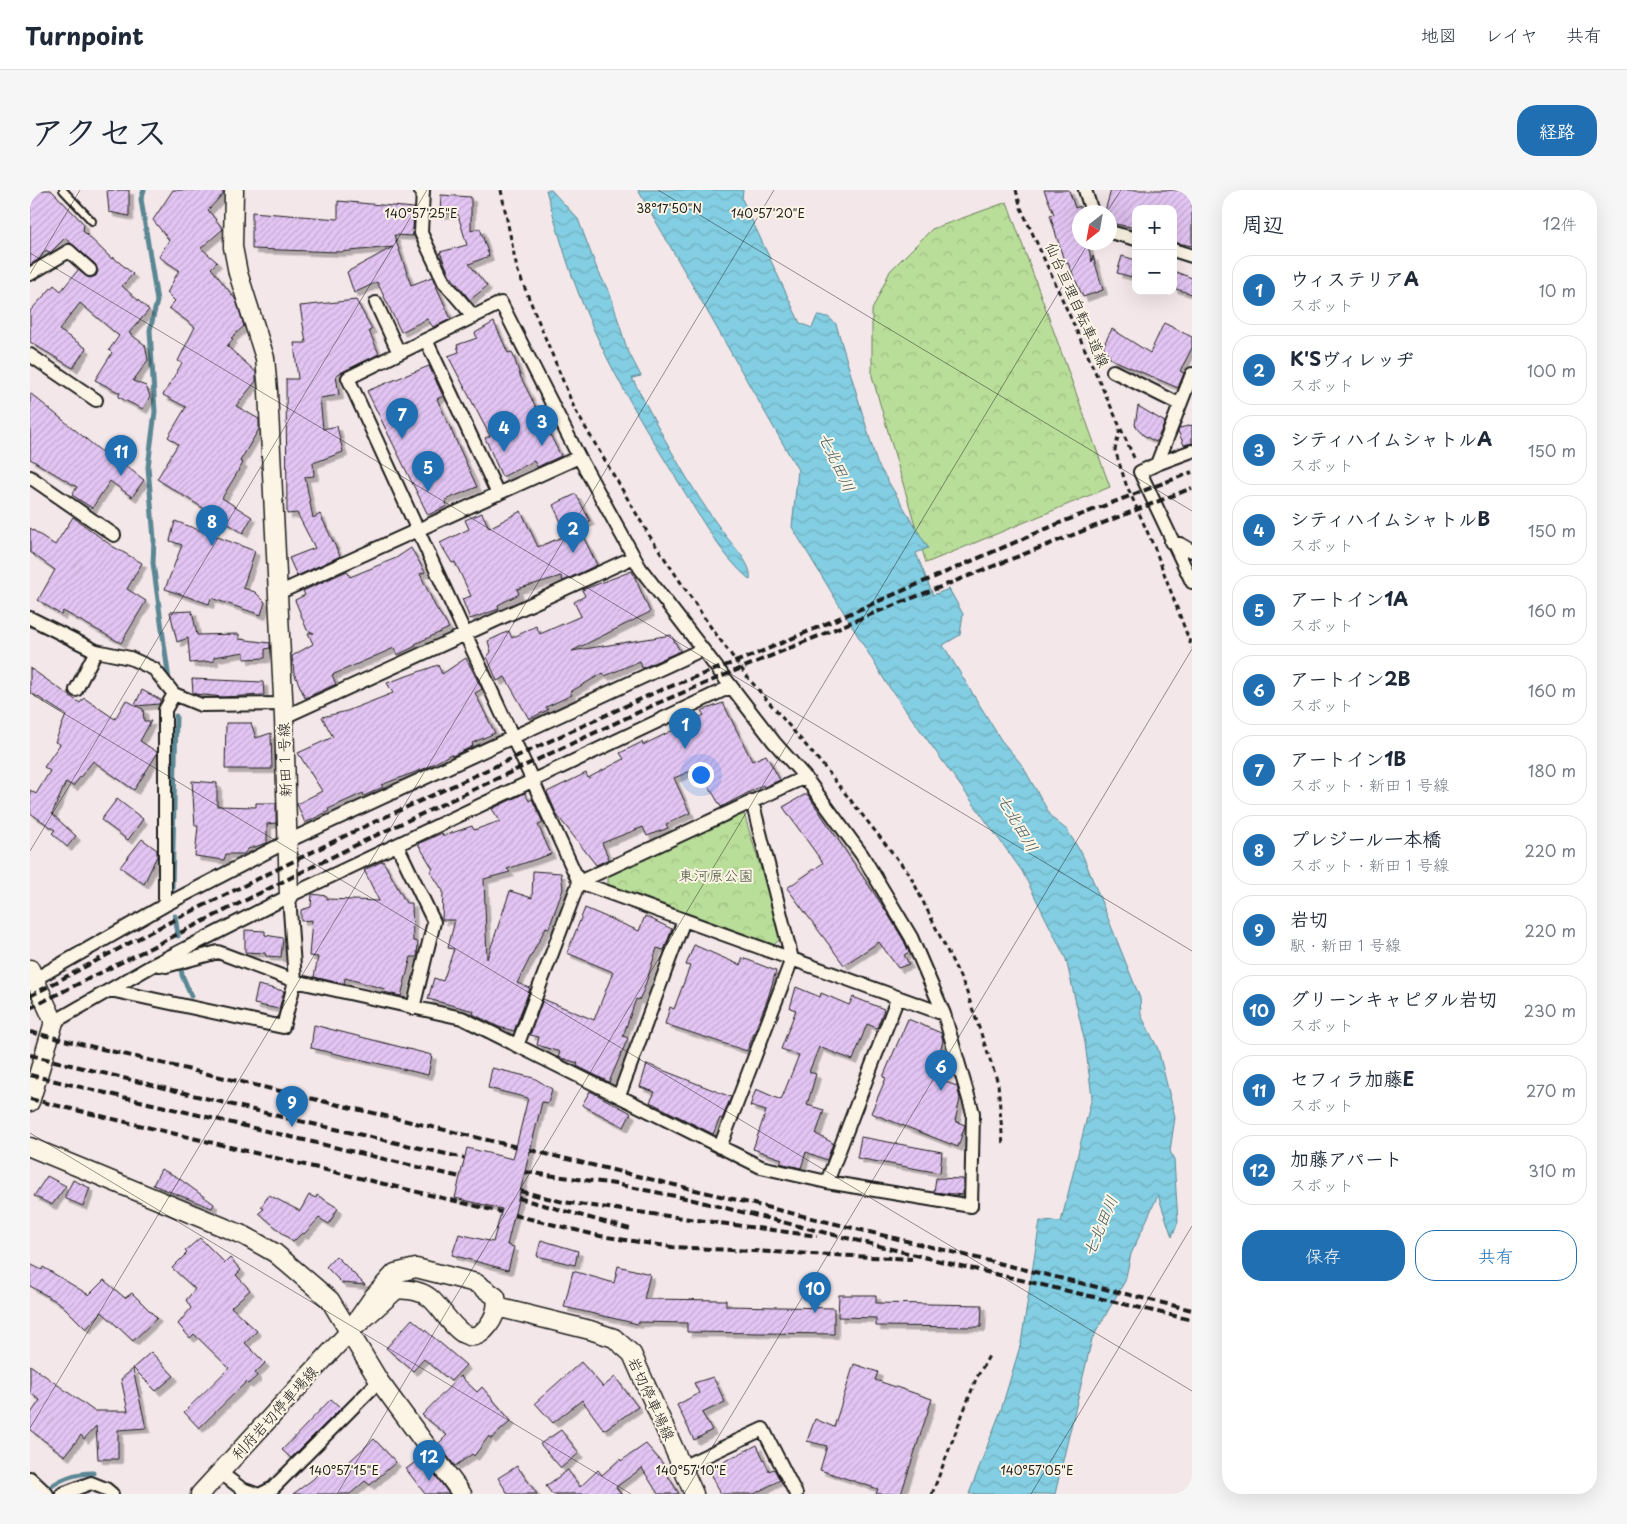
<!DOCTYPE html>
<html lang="ja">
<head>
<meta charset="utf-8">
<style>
	body { margin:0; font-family:"Playpen Sans","Klee One",sans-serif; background:#f6f6f7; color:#1f2937 }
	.controls { position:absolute; right:15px; top:15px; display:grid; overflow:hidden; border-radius:10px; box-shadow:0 5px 20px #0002 }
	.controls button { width:45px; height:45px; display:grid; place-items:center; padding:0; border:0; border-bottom:1px solid #e0e1e3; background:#fff; color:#1f2937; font:25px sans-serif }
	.compass { position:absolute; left:1042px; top:15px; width:45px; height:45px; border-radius:50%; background:#fff; box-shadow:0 5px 20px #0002; rotate:211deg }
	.you { position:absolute; left:670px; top:584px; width:18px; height:18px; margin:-12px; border:4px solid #fff; border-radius:50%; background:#1a73e8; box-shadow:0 0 0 8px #1a73e833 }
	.badge { display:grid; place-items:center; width:32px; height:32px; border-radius:50%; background:#1f6fb2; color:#fff; font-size:16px; font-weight:700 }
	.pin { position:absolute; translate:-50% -41px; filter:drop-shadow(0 1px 2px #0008) }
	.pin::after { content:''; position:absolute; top:26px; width:18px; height:15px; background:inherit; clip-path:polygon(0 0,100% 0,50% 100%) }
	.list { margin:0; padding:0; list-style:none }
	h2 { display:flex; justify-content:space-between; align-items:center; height:65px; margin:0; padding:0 20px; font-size:21px }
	h2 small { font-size:16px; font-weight:400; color:#747a83 }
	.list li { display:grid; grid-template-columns:32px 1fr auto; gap:15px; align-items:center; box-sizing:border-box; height:70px; margin:0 10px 10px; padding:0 10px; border:1px solid #e0e1e3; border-radius:20px }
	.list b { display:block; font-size:19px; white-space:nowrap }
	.list p { margin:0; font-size:16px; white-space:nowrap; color:#747a83 }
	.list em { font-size:16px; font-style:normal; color:#747a83 }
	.actions { display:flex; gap:10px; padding:15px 20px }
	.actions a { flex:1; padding:11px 0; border:1px solid #1f6fb2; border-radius:20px; text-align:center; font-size:18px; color:#1f6fb2 }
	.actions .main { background:#1f6fb2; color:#fff }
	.map { position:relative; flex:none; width:1162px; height:1304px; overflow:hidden; border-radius:20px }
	header { display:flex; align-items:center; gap:30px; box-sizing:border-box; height:70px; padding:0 25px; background:#fff; border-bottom:1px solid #e0e1e3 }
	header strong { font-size:24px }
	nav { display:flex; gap:28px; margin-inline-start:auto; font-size:18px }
	.intro { display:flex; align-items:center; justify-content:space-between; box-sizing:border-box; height:120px; padding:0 30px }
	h1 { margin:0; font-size:35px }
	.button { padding:12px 22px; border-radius:20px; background:#1f6fb2; color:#fff; font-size:18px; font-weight:700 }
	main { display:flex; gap:30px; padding:0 30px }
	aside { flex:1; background:#fff; border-radius:20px; box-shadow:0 5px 20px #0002 }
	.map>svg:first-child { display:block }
</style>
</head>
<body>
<header>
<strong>Turnpoint</strong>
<nav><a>地図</a><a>レイヤ</a><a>共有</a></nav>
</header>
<div class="intro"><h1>アクセス</h1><a class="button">経路</a></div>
<main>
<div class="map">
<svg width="1162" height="1304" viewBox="0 0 1162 1304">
	<defs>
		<pattern id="park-crowns" width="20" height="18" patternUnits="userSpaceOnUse" patternTransform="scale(1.25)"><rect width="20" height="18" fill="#b9de99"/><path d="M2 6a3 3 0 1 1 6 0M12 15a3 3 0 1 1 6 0" fill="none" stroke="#9ebe83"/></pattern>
		<pattern id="water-waves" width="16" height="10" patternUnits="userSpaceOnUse" patternTransform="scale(1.25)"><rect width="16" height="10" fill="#83cee2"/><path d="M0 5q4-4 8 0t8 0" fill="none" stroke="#71b0c1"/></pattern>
		<pattern id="building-hatch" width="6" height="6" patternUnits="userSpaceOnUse" patternTransform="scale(1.25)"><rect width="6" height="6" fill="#e3c5f3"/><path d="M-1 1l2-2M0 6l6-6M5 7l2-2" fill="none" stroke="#c2a9d0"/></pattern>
		<filter id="shadow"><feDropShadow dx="4.5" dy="4.5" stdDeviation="0" flood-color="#0004"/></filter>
	</defs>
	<rect width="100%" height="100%" fill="#f4e7e9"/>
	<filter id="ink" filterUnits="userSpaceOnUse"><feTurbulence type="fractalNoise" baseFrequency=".02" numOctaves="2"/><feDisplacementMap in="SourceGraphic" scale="10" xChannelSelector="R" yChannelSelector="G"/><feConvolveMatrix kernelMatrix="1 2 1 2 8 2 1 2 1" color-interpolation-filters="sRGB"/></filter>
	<g filter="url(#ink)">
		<path fill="url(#park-crowns)" stroke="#6a7d5a" d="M977,12L1080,297L896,373L842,186V120L860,81L902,39Z
			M714,624L752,747L744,755L578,694V686Z"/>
		<path fill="url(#water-waves)" stroke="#5a8793" d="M516,0H521L548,29L567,79L580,104L597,159L611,186L602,188C631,242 658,296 695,345C704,357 723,375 720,390C691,365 671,329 651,296C612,234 574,170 548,102C535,68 526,34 516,0Z
			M608,0H713L712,9L770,133L782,138L787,126L798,127L806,134L847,273L898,358L886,363L903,405L919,399L933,424L930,445L913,455L971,550L992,575L1022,628L1037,640L1053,666L1110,808L1111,825L1128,859L1145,927L1140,961L1144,970L1148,1032L1142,1047L1128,1005L1101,1064L1095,1091L1062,1149L1025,1304H939L971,1220L991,1153L1010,1031L1031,1032L1062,907L1055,853L1036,769L992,681L857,494L762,337L768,280Z"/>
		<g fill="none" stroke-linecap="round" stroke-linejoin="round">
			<path stroke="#5a8793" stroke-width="5" d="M114,0L111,9L127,111L120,140L125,222L118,277L124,349L123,373L139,490
				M142,700L146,526
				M145,726L148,746
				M151,777L152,785L161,806
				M16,1301C28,1289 46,1283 63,1283"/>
		</g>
		<path fill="url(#building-hatch)" stroke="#1c1c1c" filter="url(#shadow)" d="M0,0H21L54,34L53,41L82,69L83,67L103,84L92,96L119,120L99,143L115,155L118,170L103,191L116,196L120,206L113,219L88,207L90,203L65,190L82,163L79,160L89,146L50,113L29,140L56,158L43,178L0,152V121L24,95L31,101L48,80L59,88L66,86L68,81L65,74L35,48L20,63L16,60L9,69L0,75Z
			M77,0H99V26L79,22Z
			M143,0H193V4L178,20L193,39L171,58L187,72L181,78L206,110L214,136L201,148L203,149L197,156L226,182V191L206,216L229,229V239L210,271L213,273L192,308L222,327L213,343L127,289L148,254L138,247L156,217L133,205L152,173L148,171L165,137L139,118L145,111L137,103L149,80L129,67L139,50L123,30Z
			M1014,0H1039L1045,18L1050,16V52H1057L1062,72L1063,66L1073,100L1053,107L1038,73L1035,74L1020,25L1024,24Z
			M1081,0H1162V56L1143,52V19H1106V38L1085,34L1080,27V22L1075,21Z
			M411,5L441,7V41L450,38L459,66L439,74L457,96L440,110L419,84L410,62L437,55L427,22L410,24Z
			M308,11L384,18L383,39L381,41L383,46L364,45L381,95L402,87L421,129L403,137L397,129L371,142L347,92L324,103L317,82L363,57L309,62L222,59V22L308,29Z
			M1092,66L1106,70V88L1087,83Z
			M1143,81L1162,88V104L1143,98Z
			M326,110L342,139L339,141L349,164L306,185L309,205L290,208L293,239L307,236L313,262L283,273L284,286L275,287L283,328L290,324L310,366L267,386L259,368L285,358L267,323L257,324L256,189H268L264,153H276L270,116Z
			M464,132L478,163L482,162L491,188L531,266L507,277L504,271L472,287L455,248L460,246L418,166L429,162L427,155L447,148L445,143Z
			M1134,133L1162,147V158L1150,181L1154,183L1148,198L1081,169L1073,156L1082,139L1120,163Z
			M399,176L413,206L407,209L447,297L415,310L417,316L398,325L337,201Z
			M0,203L78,267L81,264L114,290L102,307L80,291L62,318L42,305L47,297L0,269Z
			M1108,216L1135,232L1126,252L1113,245L1105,235Z
			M1162,235V253L1154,255L1148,241L1150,238Z
			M546,304L560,331L548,336L567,375L533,391L531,386L487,399L489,404L468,415L469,419L440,429L432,409L441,406L425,372L422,373L410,353L439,339L435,330L452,323L459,338L491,321L508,357L537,345L523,315Z
			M43,327L82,356L112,373L97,399L116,411L91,453L33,421L31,425L8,410L25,380L0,362V338L25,355Z
			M145,331L225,361L213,398L225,402L235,412L231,425L181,408L179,414L135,399L152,355L140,351Z
			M381,358L395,382L390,384L405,416L419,438L385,454L386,456L367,465L364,458L302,485L306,494L275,508L264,483L262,466L283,454L278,443H284L277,440L265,410L275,405L273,401L317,381L320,387L366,368Z
			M602,381L620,422L542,461L641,445L650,461L612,478L610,471L575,486L573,483L540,502L542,505L516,517L518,520L499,529L475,487L467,491L457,467L461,462L458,451L479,441L482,448L506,436L510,444L551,426L544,412L555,406L552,400Z
			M162,421L167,445L209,444V449L240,453V458L235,459V468L214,469V462L184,467V471L160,473L158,448L147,452L140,422Z
			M436,468L452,499L445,503L465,543L442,553L443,556L422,566L421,564L396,578L351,595L353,597L334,606L333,603L298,619L299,621L275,633L267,614L292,601L268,563L303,547L292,527L317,521L363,503L357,493L408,475L412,484Z
			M0,478L50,513L54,508L85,529L96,510L105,515L112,500L131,510L129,514L106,516L113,519L114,531H121L110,551L127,562V564L104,600L63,571L43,596L36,592L22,624L46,646L37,657L22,643L25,640L0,623V600L6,604L20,581L14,577L30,554L25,552L36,525L0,502Z
			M162,489L233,492L234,505L192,507L166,504L163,503Z
			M693,513L722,571L736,565L750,590L734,597L733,595L691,617L668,578L644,588L660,623L636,634L638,638L617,646L613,637L572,653L579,669L566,675L527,625L517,602L556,583L558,588L594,569L590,563L612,552L613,555L674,525L671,521Z
			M196,533H221L226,548L241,543L242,579H195Z
			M162,591L187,593V616L226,617V613H246V633L237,634V653L218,659L214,664H196L194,670L165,666L168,636H165Z
			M495,603L499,611L502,609L513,633L508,635L521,664L477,679L480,682L454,689L457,769L480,701L502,708L503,681L531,683L533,699L519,738L516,737L487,793L500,798L484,841L469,837L443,824L444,821L398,809L404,788L413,791L424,759L418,758L425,730H412L413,701L400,681L403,679L388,654L412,643L413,646L442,636L444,640L470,631L462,619Z
			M774,605H778L784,614L856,721L874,751L879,762L874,765L879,774L868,778L849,752L814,775L757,698L793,673L753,617Z
			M87,609L113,629L98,650L71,630Z
			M112,649L127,660V666L114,694L90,677Z
			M353,671L376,713H382L383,751L388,752L387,767H381L371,806L354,802L355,799L315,788L314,794L284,787L288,767L279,766L282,730L271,731V720L281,717L282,704L297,706V709L349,711L334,680Z
			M555,718L609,741L615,726L642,739L634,760L627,758L614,799L609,810L606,809L593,846L598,848L579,892L547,876L548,873L528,867L530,862L507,855L509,847L500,845L513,809L564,830L583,782L537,763Z
			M215,740L235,741V745L253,748L251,767L236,766L235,763L215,762Z
			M664,755L710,775L713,768L746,781L738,808L717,861L635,834L640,817L644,819L660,776L656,775Z
			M228,795L254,801L249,819L224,814Z
			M766,797L790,807L791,803L819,815L823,807L854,819L847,838L837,834L823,870L789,857L779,882L786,884L777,915L794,920L786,944L803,953L797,970L776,962L771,978L750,973L752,969L723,959L736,921L720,916L726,899L751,910L769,865L751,859L766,820L760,818Z
			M878,829L911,843L913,851L902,887L927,896L930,909L925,931L935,935L928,957L841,923L856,888L853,887Z
			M284,835L402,865L398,885L281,858Z
			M617,874L701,907L692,929L690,928L683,944L620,912L625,902L610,897Z
			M462,878L504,888L522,899L518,913L512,912L477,1055L484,1057L478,1080L422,1065L429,1044L463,1052L472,1019L425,1008L437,958L483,969L498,908L458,898Z
			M560,901L601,923L594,937L552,915Z
			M831,947L912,962L910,983L827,968Z
			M131,979L147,987L184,1014L182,1018L123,995Z
			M17,986L36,996L22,1015L4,1006Z
			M906,988L933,989V1005L904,1002Z
			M43,990L60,998L53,1016L34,1008Z
			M239,1005L270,1021L279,1005L286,1008L287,1005L308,1018L299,1034L289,1028L274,1044L272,1043L263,1052L229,1023L234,1019L231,1017Z
			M170,1048L195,1073L200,1068L211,1080L206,1085L220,1100L201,1117L227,1141L215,1153L235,1173L225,1183L227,1186L218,1194L216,1192L169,1238L154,1222L199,1178L164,1144L160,1148L148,1134L161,1118L156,1110L165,1099L142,1078L157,1063L155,1061Z
			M511,1050L548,1061L545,1075L507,1066Z
			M306,1066L335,1095L312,1093L296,1077Z
			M0,1074L12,1080L13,1077L59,1105L74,1090L95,1108L102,1103L127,1128L103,1151L72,1122L56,1139L31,1114L0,1096Z
			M588,1076L620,1084L614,1109L696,1110V1116L804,1118V1144L657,1142V1133L609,1132L608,1134L534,1117L543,1081L584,1093Z
			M809,1105H846V1113L952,1115L951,1137L846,1136V1128L808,1127Z
			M382,1129L436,1175L421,1191L394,1169L383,1181L356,1158Z
			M121,1162L144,1186L126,1201L103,1178Z
			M551,1172L573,1197L585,1187L608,1217L574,1240L552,1210L523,1233L505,1213Z
			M824,1174L848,1182L845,1190L902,1209L871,1304H846L848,1299L790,1280L797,1256L777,1251L785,1229L804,1237Z
			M0,1175L64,1221H98L91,1189L103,1179L116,1238L88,1240V1269H68L66,1236L54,1249L51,1245L35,1266L0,1240V1225L10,1210L0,1203Z
			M430,1186L447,1202L452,1197L481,1231L461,1249L459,1246L444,1266L442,1264L425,1276L408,1254L417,1245L392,1225Z
			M683,1187L695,1212L672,1223L682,1240L664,1250L647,1215L669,1203L664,1193Z
			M301,1209L311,1218L261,1268L252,1260Z
			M531,1240L549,1263L531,1278L510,1254Z
			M344,1249L366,1272L340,1295L335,1291L320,1304H263L282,1290L301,1271L310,1280Z
			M616,1254L634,1275L632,1276L649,1304H628L612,1278L586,1297L591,1304H522L516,1296L538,1280L550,1297L568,1280L572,1285L590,1269L591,1271Z
			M727,1255L739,1281L744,1279L750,1290L724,1304H691L679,1279Z
			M392,1267L419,1304H395L376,1279Z
			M487,1276L507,1304H478L468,1288Z"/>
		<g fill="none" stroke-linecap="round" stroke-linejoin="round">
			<defs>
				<path id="lane" d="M33,0L62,31"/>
				<path id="street" d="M390,0H393L391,43L414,92L444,127
					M1055,0L1062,22
					M1080,42L1106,49
					M1143,60L1162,66
					M0,84L39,61L60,80
					M346,113L369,163
					M396,150L468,304
					M0,165L66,210
					M1083,181L1149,214
					M1162,184L1127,274L1110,282L1162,392
					M1127,274L1162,261
					M0,287L84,345
					M1141,352L1150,354L1162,361
					M246,404L549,267
					M0,428L66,461L100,468L124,479L144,504L171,515L253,514
					M46,500L66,461
					M254,527L604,367
					M367,655L404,732L383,818
					M135,715V520L144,504
					M125,774L136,776L188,762L265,791L432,828L731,977L797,992L941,1016L943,923L914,824L881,747L832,665L775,587L744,552L610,378L549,267L471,113L318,188L549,692L914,824
					M5,789L135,715L258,651L671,460
					M80,800L253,837L265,791L259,706
					M24,832L125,774L259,706L700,497
					M487,856L549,692L775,587
					M589,906L654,730
					M690,957L762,769L722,611
					M797,992L868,807
					M652,1277L733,1239L766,1304
					M191,1283L212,1299L226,1304
					M0,1288L17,1304
					M32,1304L61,1293L76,1299L82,1304
					M231,1304L243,1298L349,1191"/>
				<path id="secondary" d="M204,0L203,57L208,83L235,168L238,201L254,527L259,706
					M0,779L24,832L0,912
					M0,957L215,1046L245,1063L300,1110L349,1191L432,1304
					M467,1117L560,1140L584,1148L602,1164L664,1304
					M170,1304L319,1142L344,1106L365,1083L386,1078L446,1093L466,1107C468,1118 465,1127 458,1136C435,1166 417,1122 400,1108C390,1100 379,1100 367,1099L319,1142"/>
			</defs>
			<use href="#lane" stroke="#1c1c1c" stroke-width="10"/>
			<use href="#street" stroke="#1c1c1c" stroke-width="16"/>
			<use href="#secondary" stroke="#1c1c1c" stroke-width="21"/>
			<path stroke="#1c1c1c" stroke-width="3" stroke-dasharray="5 4" stroke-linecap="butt" d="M471,0L487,79L545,220L619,345L680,436L719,489L791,573L880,685L935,797L968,893L973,956
				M986,0L991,18L1105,270
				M1090,239L1085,260L1096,294L1125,359L1162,458
				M902,1304L946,1189L960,1164"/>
			<use href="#lane" stroke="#fcf5e5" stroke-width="6"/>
			<use href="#street" stroke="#fcf5e5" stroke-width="12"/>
			<use href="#secondary" stroke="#fcf5e5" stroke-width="18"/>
			<path stroke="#1c1c1c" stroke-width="4" stroke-dasharray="8 4" stroke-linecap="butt" d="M0,806L126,739L327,640L626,502L726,464L1032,332L1162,282
				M0,818L334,651L628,513L834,427L1162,298
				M0,842L487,957
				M0,865L252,927L434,968
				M0,885L430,987
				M0,909L471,1022
				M500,960L1162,1120
				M495,982L585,994L655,1008L914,1072L1162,1130
				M490,1001L533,1012L787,1046
				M488,1008L600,1039
				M484,1025L570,1046L642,1057L882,1069"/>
		</g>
	</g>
	<path fill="none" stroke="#1c1c1c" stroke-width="1" stroke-opacity="0.45" d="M628,0L1162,321M1077,22L1091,0M0,63L1162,761M0,84L50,0M0,503L1162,1201M0,661L397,0M0,943L601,1304M0,1238L744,0M307,1304L1059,52M654,1304L1162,459M1001,1304L1162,1036"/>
	<g text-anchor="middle" stroke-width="4" stroke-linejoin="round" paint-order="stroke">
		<g font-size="15" fill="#1c1c1c" stroke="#fcf5e5">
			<text transform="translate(1047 115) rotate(66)" y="5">仙台亘理自転車道線</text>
			<text transform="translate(255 570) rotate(-92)" y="5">新田１号線</text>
			<text transform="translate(621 1209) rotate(65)" y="5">岩切停車場線</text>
			<text transform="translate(245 1223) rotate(-48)" y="5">利府岩切停車場線</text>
		</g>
		<g font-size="15" fill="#4b5642" stroke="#fcf5e5">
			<text x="686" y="691">東河原公園</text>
		</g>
		<g font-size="16" font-style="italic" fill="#405a61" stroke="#fcf5e5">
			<text transform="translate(807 272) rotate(65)" y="6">七北田川</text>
			<text transform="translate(988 633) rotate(60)" y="6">七北田川</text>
			<text transform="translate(1070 1036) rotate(-67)" y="6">七北田川</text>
		</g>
	</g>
	<g font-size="12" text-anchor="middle" fill="#1c1c1c" stroke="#fcf5e5" stroke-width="4" stroke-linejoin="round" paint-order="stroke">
		<text x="639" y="23">38°17'50"N</text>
		<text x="391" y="28">140°57'25"E</text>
		<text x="738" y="28">140°57'20"E</text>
		<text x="314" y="1285">140°57'15"E</text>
		<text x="661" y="1285">140°57'10"E</text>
		<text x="1007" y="1285">140°57'05"E</text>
	</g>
</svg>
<div class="controls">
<button>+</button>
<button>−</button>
</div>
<svg class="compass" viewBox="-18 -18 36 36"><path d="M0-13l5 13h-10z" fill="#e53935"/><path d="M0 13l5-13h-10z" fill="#747a83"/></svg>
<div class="you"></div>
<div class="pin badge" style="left:655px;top:559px">1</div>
<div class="pin badge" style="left:543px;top:363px">2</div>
<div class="pin badge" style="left:512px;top:256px">3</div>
<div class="pin badge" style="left:474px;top:262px">4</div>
<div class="pin badge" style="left:398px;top:302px">5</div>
<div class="pin badge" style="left:911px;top:901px">6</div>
<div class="pin badge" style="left:372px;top:249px">7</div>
<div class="pin badge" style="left:182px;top:356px">8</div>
<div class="pin badge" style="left:262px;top:937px">9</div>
<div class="pin badge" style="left:785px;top:1123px">10</div>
<div class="pin badge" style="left:91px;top:286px">11</div>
<div class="pin badge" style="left:399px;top:1291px">12</div>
</div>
<aside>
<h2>周辺<small>12件</small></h2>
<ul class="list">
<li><span class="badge">1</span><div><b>ウィステリアA</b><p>スポット</p></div><em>10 m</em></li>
<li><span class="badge">2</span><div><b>K'Sヴィレッヂ</b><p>スポット</p></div><em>100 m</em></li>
<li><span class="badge">3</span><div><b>シティハイムシャトルA</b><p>スポット</p></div><em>150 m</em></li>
<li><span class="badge">4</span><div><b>シティハイムシャトルB</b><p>スポット</p></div><em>150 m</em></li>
<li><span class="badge">5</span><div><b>アートイン1A</b><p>スポット</p></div><em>160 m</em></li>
<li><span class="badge">6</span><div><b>アートイン2B</b><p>スポット</p></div><em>160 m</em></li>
<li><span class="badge">7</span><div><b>アートイン1B</b><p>スポット · 新田１号線</p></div><em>180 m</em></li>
<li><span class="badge">8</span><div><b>プレジール一本橋</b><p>スポット · 新田１号線</p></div><em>220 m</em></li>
<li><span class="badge">9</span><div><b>岩切</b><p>駅 · 新田１号線</p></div><em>220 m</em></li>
<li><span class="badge">10</span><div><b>グリーンキャピタル岩切</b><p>スポット</p></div><em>230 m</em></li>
<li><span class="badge">11</span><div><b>セフィラ加藤E</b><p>スポット</p></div><em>270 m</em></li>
<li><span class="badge">12</span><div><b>加藤アパート</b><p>スポット</p></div><em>310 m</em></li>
</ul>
<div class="actions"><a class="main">保存</a><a>共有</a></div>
</aside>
</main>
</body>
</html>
